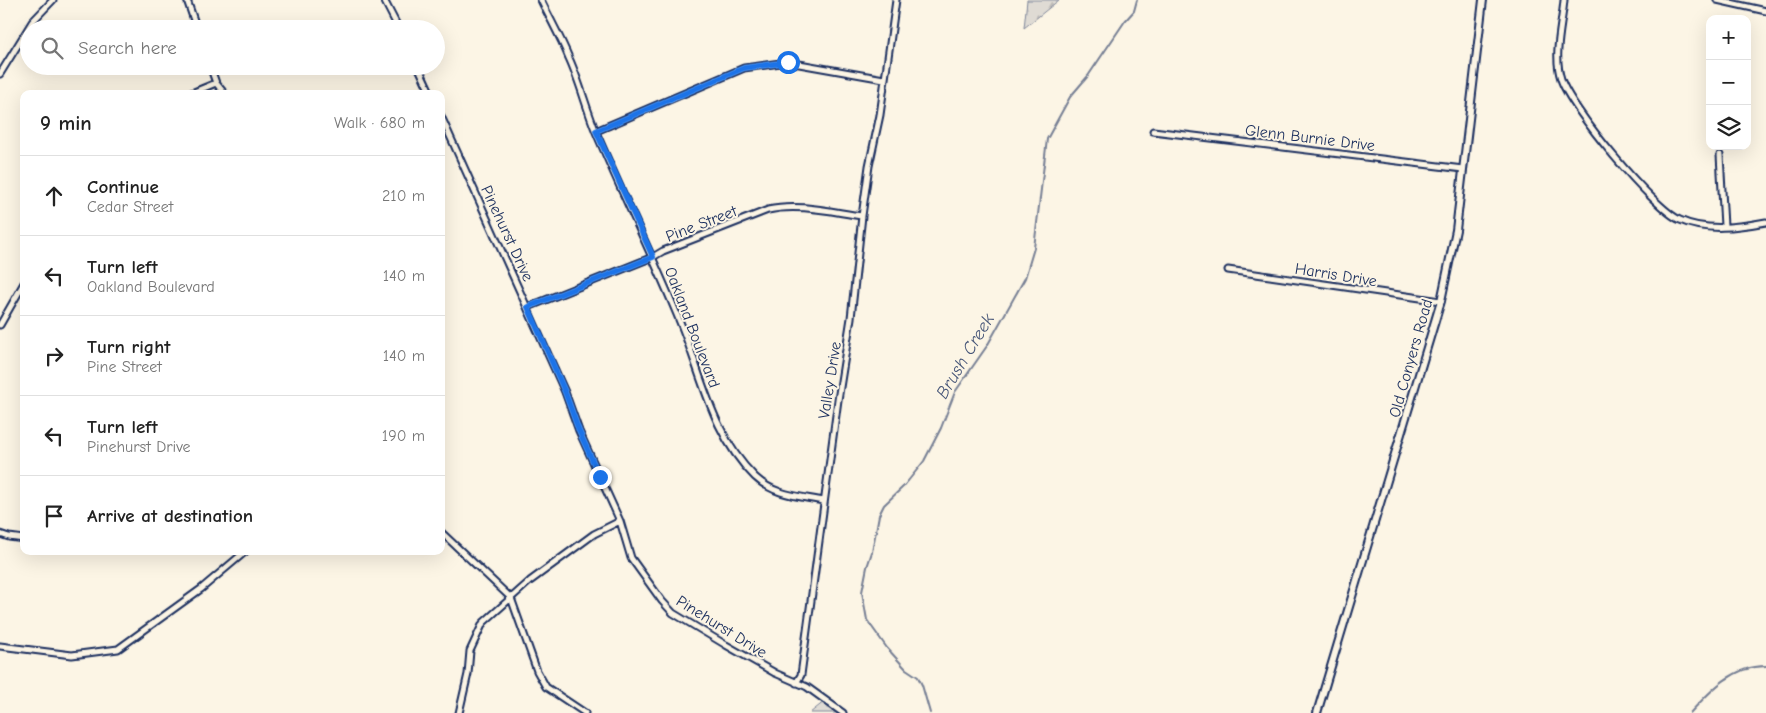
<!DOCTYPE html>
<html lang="en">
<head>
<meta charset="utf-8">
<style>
	body { margin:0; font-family:"Comic Neue",sans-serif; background:#f2f2f2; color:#222 }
	.controls { position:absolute; right:15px; top:15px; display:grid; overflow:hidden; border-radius:10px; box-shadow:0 5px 20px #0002 }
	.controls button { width:45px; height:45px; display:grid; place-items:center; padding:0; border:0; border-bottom:1px solid #e0e0e0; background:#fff; color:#222; font:25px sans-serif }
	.stop { position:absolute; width:15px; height:15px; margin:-11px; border:4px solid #1a73e8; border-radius:50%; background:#fff }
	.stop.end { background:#1a73e8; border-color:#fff; box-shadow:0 1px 5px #0008 }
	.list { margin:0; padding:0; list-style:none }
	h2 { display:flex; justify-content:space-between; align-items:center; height:65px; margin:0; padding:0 20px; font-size:21px }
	h2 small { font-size:16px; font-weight:400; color:#767676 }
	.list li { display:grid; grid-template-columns:32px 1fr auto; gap:15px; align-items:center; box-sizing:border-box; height:80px; padding:0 20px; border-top:1px solid #e0e0e0 }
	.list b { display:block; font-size:19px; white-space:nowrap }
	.list p { margin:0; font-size:16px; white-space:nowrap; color:#767676 }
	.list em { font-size:16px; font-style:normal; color:#767676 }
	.icon { flex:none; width:28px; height:28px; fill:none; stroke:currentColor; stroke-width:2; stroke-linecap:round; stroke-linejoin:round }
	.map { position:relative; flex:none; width:1766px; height:713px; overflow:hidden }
	.search { position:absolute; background:#fff; box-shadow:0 5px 20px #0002; left:20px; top:20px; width:425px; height:55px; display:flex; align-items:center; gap:12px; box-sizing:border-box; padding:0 18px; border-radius:28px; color:#767676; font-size:19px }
	.panel { position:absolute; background:#fff; box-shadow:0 5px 20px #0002; left:20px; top:90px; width:425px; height:465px; border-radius:10px }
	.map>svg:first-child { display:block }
</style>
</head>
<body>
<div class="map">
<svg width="1766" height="713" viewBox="0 0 1766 713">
	<defs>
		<pattern id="forest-firs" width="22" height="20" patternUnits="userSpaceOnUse" patternTransform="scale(1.25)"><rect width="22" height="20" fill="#dfdbd4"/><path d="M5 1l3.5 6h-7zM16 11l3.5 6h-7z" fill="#bfbcb8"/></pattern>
	</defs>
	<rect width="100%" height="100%" fill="#fcf5e5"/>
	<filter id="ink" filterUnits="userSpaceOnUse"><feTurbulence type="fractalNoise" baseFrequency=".02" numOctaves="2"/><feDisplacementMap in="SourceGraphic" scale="10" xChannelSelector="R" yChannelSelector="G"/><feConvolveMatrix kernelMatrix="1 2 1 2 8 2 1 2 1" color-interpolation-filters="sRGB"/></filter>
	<g filter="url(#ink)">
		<path fill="url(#forest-firs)" stroke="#7d8599" d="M1027,0H1059L1024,28Z
			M825,701L847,713H810Z"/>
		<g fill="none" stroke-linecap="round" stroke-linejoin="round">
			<path stroke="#767f94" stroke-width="2" d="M930,713L922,685L918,677L906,669L887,648L867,620L862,592L867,567L872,552L879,515L884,505L904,486L924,461L941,428L955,392L987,346L1025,278L1034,248L1047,139L1070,97L1088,76L1125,21L1134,11L1137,0
				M1690,713C1711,690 1733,666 1766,666"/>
			<defs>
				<path id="minor" d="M187,0L197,29
					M384,0L399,29
					M541,0C550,19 561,38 569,58C580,82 586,108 596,132C623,196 654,258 680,322C702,375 712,435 755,477C775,496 799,496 824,501
					M1564,0C1562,25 1553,55 1561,79C1570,108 1653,208 1680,220C1706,232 1739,227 1766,222
					M1717,0L1766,11
					M210,66L216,83L225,94
					M418,66L431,94
					M0,74L32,22L53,0
					M189,94L216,83
					M441,116L565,392L579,431L620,521L631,558L662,601L673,613L726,645L775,673L807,687L843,713
					M596,131L744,68L788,62L884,79
					M1153,131L1463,169
					M1720,155L1724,226
					M1228,270L1441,301
					M528,307L653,257L663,251L768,210C798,203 832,212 862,216
					M0,325L24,283
					M441,532L511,598L537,671L546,687L585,713
					M0,534L9,537L24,539
					M0,646L72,655L118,649L201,589L246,551
					M796,683L801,675L838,400L851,318L862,216L869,166L880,115L896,0
					M459,713L468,674L470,651L483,623L530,581L594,534L620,521"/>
				<path id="tertiary" d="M1317,713L1441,301L1456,230L1483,0"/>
			</defs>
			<use href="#minor" stroke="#1b2f5e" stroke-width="9"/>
			<use href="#tertiary" stroke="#1b2f5e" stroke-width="10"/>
			<use href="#minor" stroke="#fcf5e5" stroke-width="5"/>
			<use href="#tertiary" stroke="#fcf5e5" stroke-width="6"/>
		</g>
	</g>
	<g fill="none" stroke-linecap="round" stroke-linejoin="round" filter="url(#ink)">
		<path stroke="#1a73e8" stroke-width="6" d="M600,477L579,431L565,392L528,307L653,257L596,131L744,68L788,62"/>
	</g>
	<g text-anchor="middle" stroke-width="4" stroke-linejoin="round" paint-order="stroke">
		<g font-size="16" fill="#1b2f5e" stroke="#fcf5e5">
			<text transform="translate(1310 137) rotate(7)" y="6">Glenn Burnie Drive</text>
			<text transform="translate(701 223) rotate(-21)" y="6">Pine Street</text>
			<text transform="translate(508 233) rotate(65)" y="6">Pinehurst Drive</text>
			<text transform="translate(1336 274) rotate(9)" y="6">Harris Drive</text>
			<text transform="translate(693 327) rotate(69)" y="6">Oakland Boulevard</text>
			<text transform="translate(1410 358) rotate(-74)" y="6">Old Conyers Road</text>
			<text transform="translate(829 380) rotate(-81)" y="6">Valley Drive</text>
			<text transform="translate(722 626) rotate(32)" y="6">Pinehurst Drive</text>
		</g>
		<g font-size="18" font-style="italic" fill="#485779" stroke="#fcf5e5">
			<text transform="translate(965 356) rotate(-59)" y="6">Brush Creek</text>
		</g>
	</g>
</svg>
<div class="controls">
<button>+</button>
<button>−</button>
<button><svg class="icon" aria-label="layers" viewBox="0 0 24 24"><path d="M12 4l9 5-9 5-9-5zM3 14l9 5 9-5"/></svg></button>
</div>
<div class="stop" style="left:788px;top:62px"></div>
<div class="stop end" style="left:600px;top:477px"></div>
<div class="search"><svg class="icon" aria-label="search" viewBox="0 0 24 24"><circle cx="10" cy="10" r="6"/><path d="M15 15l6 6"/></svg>Search here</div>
<section class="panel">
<h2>9 min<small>Walk · 680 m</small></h2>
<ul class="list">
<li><svg class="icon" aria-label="ahead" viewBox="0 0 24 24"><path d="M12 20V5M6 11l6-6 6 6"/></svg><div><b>Continue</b><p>Cedar Street</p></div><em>210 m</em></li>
<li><svg class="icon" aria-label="left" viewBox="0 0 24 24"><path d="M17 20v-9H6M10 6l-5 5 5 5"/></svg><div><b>Turn left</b><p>Oakland Boulevard</p></div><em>140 m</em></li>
<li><svg class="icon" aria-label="right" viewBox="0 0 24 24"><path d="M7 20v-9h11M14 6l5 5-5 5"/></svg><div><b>Turn right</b><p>Pine Street</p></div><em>140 m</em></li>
<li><svg class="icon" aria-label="left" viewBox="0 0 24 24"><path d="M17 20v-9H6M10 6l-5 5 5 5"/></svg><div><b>Turn left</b><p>Pinehurst Drive</p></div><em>190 m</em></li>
<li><svg class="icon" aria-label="arrive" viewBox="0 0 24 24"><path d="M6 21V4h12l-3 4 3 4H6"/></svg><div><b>Arrive at destination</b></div></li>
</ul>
</section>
</div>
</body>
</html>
